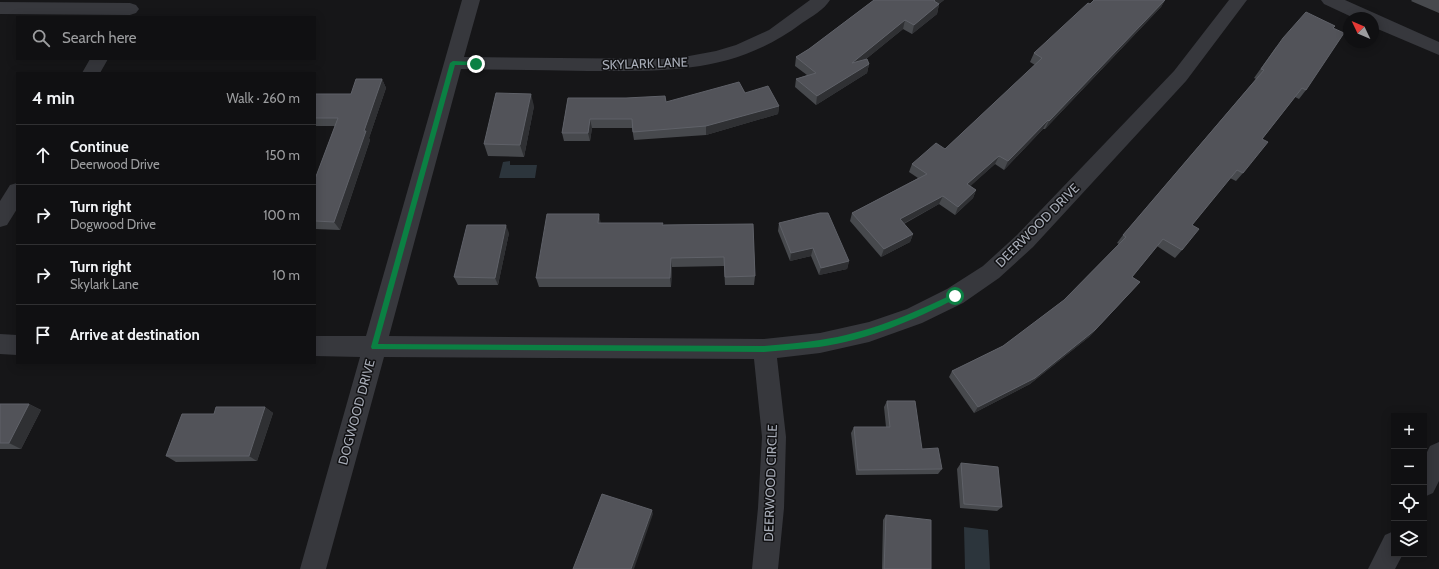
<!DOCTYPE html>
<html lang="en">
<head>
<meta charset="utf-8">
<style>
	body { margin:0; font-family:Cabin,sans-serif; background:#19191b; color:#f1f3f6 }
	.controls { position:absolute; right:12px; bottom:12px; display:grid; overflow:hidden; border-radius:0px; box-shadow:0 2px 10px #0003 }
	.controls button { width:36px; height:36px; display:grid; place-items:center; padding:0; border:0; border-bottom:1px solid #303032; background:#101012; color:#f1f3f6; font:20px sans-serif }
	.compass { position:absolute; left:1343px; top:12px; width:36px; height:36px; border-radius:50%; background:#101012; box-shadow:0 2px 10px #0003; rotate:314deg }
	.stop { position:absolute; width:12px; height:12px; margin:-9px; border:3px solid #0b8043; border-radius:50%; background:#fff }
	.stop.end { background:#0b8043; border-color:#fff; box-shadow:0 1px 4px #0008 }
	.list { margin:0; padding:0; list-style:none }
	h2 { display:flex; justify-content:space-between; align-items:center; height:52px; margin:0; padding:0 16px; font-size:17px }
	h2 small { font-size:13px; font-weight:400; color:#9c9d9f }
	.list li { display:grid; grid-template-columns:26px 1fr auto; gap:12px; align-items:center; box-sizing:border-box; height:60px; padding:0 16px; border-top:1px solid #303032 }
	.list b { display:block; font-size:15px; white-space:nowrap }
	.list p { margin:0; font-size:13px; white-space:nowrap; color:#9c9d9f }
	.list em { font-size:13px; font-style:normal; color:#9c9d9f }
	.icon { flex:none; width:22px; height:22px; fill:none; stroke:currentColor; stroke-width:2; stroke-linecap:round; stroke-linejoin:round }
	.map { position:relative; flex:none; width:1439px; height:569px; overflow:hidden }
	.search { position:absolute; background:#101012; box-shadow:0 2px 10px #0003; left:16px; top:16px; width:300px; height:44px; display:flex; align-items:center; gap:10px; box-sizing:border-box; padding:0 14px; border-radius:0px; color:#9c9d9f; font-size:15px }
	.panel { position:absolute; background:#101012; box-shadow:0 2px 10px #0003; left:16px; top:72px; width:300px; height:292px; border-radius:0px }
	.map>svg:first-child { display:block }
</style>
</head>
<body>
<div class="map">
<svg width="1439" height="569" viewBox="0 0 1439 569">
	<rect width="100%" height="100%" fill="#161618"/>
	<path fill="#2c353c" d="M510,161V165H537L535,178H499L503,162Z
		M964,527L988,530L990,569H965Z"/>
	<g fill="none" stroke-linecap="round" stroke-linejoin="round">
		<path fill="#37383d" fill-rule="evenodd" d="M462,0H480L464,57L662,59L689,56L716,51L736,45L769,30L810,0H830C824,10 811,17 802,23C734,74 668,71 588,71C546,70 503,70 461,69L389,336L764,339L820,333L869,322L907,309L947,289L983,266L1017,235L1174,71L1229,0H1247L1186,81L1033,247L999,278L963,303L922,323L869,342L820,353L777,358L786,437L784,508L778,569H752L758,508L762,437L754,359L384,357L326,569H300L360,357L315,356V336H366Z
			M1321,0H1345L1439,42V55L1373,27V18H1354L1324,4Z
			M0,2L130,3L136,5L139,9L136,13L130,15L0,14Z
			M90,59H108L100,73H82Z
			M17,183V209L7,225L0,227V201L10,185Z
			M0,334L17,335V355L0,354Z
			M1439,442V481L1433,493L1424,497V458L1430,446Z
			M1394,531V554H1403L1395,569H1368L1385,535Z"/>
	</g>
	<path fill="#47494d" d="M874,0H944L939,4L937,14L912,34L903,29L866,59L869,64L867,73L816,105L795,87L796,79L807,75L795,66L796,57L809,49Z
		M1094,0H1165L1161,7L1045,129H1043L1004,170L995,164L970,186L976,190L973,198L955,215L939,204L904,224L913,234L910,242L881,257L850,221L852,213L918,178L909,172L912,164L945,149L1035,65L1030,62L1034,53Z
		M1412,0H1439V13L1411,1Z
		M1333,28L1306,90L1299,99L1295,97L1262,139L1243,173L1236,181L1230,178L1192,225L1182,250L1175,258L1157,246L1132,277L1140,282L1089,337L1030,384L974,413L949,377L952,371L1003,346L1064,300L1119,244L1117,243L1123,235L1256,79L1254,78L1276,47Z
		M382,79L386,88L369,138L370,140L340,230L315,229V179L335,126H315V94H351Z
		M745,93L779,106L778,114L706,135L634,140L632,128H592L590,141H564L562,133L568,98L666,102Z
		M534,106L524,157L488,156L484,144Z
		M601,223L663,225L753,224L755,276L754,285H725L724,266L672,267L671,287H539L536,278Z
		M779,223L849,261L847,269L819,275L811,256L790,261L778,231Z
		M509,233L498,285H458L454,277Z
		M887,401L922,449L942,469L938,474L856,475L851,433L854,427H886L884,407Z
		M0,404H29L41,410L21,449H0Z
		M265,407L273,413L257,461L176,462L166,456L214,414Z
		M961,463L1002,507L997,511L960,508L957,469Z
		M886,515L931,569H882L883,520Z"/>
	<path fill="#2f3033" d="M935,0H944L931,10L934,1Z
		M1165,0L1161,7L1045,129L1049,121Z
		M939,4L937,14L912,34L914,25Z
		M905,20L903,29L850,72L852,63Z
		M869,64L867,73L816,105L817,96Z
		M382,79L386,88L369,138L370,140L340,230L334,222L364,131Z
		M531,94L534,106L524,157L520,145Z
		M779,106L778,114L706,135V126Z
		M590,119L592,128L590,141L588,133Z
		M1048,120L1043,129L1004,170L1008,161Z
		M999,156L995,164L964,192L967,184Z
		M976,190L973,198L955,215L958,207Z
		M943,196L939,204L897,227L900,219Z
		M599,214L601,224L598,223Z
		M506,225L509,233L498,285L495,278Z
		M913,234L910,242L881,257L884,249Z
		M813,248L811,256L790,261L791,253Z
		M671,258L672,267L671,287L670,278Z
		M849,261L847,269L819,275L821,268Z
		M1140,282L1089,337L1030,384L974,413L978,407Z
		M29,404L41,410L21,449L9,443Z
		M265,407L273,413L257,461L249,456Z
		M652,510L653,514L634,569H631Z"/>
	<path fill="#525359" stroke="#5f6168" d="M874,0H935L934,1L939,4L914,25L905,20L852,63L867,59L869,64L817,96L796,79L816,73L796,57L809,49Z
		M1094,0H1165L1049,121L1048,120L1008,161L999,156L967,184L976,190L958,207L943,196L900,219L913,234L884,249L852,213L927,174L912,164L936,143L945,149L1042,58L1034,53L1088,3L1090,4Z
		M1306,12L1335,26L1333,28L1344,33L1306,90L1302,88L1262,139L1268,142L1243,173L1237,170L1192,225L1199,229L1182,250L1163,239L1132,277L1140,282L1095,330L1035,378L978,407L952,371L1003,346L1064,300L1126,237L1123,235L1264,70L1261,69L1283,38Z
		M356,79H382L364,131H366L334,222L315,221V179L338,118H315V94H351Z
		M739,82L745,93L768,86L779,106L706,126L633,132L632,119H590L588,133H562L568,98H626L665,96L666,102Z
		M496,93L531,94L520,145L484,144Z
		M820,213H828L849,261L821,268L813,248L791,253L779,223Z
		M547,214H599L598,223H663L662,225L753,224L755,276L725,277L724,257L671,258L670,278H536Z
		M467,225H506L495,278L454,277Z
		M887,401H915L922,449L938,448L942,469L858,470L854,427H890Z
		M0,404H29L9,443H0Z
		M216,407H265L249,456H166L182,414H214Z
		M961,463L998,467L1002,507L964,504Z
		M602,494L652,510L631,569H573Z
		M886,515L931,520V569H884Z"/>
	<path fill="#0b8043" d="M453,61L476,62L478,64L476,65H455L378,344L764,346C783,344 801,343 820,340C867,333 910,315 953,294H957L958,296L957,298C914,320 868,340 819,347C801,349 783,350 764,352L372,349L371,347L450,63Z"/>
	<g text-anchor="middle" stroke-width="3" stroke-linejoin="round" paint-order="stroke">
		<g font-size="13" fill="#a8adb8" stroke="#111113">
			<text transform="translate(645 63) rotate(-2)" y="5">SKYLARK LANE</text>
			<text transform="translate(1037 225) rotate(-45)" y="5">DEERWOOD DRIVE</text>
			<text transform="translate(356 412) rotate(-75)" y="5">DOGWOOD DRIVE</text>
			<text transform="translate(770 483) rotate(-88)" y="5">DEERWOOD CIRCLE</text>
		</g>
	</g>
</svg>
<div class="controls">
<button>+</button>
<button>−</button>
<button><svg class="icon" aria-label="locate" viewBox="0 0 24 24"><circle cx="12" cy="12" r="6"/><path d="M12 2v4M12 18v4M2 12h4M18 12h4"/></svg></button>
<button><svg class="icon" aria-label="layers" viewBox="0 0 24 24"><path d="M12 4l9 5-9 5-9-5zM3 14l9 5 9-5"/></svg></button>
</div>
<svg class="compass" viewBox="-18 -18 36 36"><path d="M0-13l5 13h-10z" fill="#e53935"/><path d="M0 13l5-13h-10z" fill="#9c9d9f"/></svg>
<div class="stop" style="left:955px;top:296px"></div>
<div class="stop end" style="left:476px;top:64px"></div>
<div class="search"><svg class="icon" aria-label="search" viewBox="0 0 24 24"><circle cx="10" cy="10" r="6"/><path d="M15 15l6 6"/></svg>Search here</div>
<section class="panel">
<h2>4 min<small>Walk · 260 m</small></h2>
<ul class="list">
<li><svg class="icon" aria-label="ahead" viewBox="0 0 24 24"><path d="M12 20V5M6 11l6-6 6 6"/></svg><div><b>Continue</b><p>Deerwood Drive</p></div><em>150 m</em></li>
<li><svg class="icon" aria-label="right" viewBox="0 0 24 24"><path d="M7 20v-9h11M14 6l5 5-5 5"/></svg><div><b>Turn right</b><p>Dogwood Drive</p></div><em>100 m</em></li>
<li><svg class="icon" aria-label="right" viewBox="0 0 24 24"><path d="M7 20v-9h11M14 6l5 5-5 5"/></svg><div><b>Turn right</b><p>Skylark Lane</p></div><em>10 m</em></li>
<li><svg class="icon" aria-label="arrive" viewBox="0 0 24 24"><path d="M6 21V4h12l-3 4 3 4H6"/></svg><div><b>Arrive at destination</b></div></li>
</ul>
</section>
</div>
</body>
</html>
